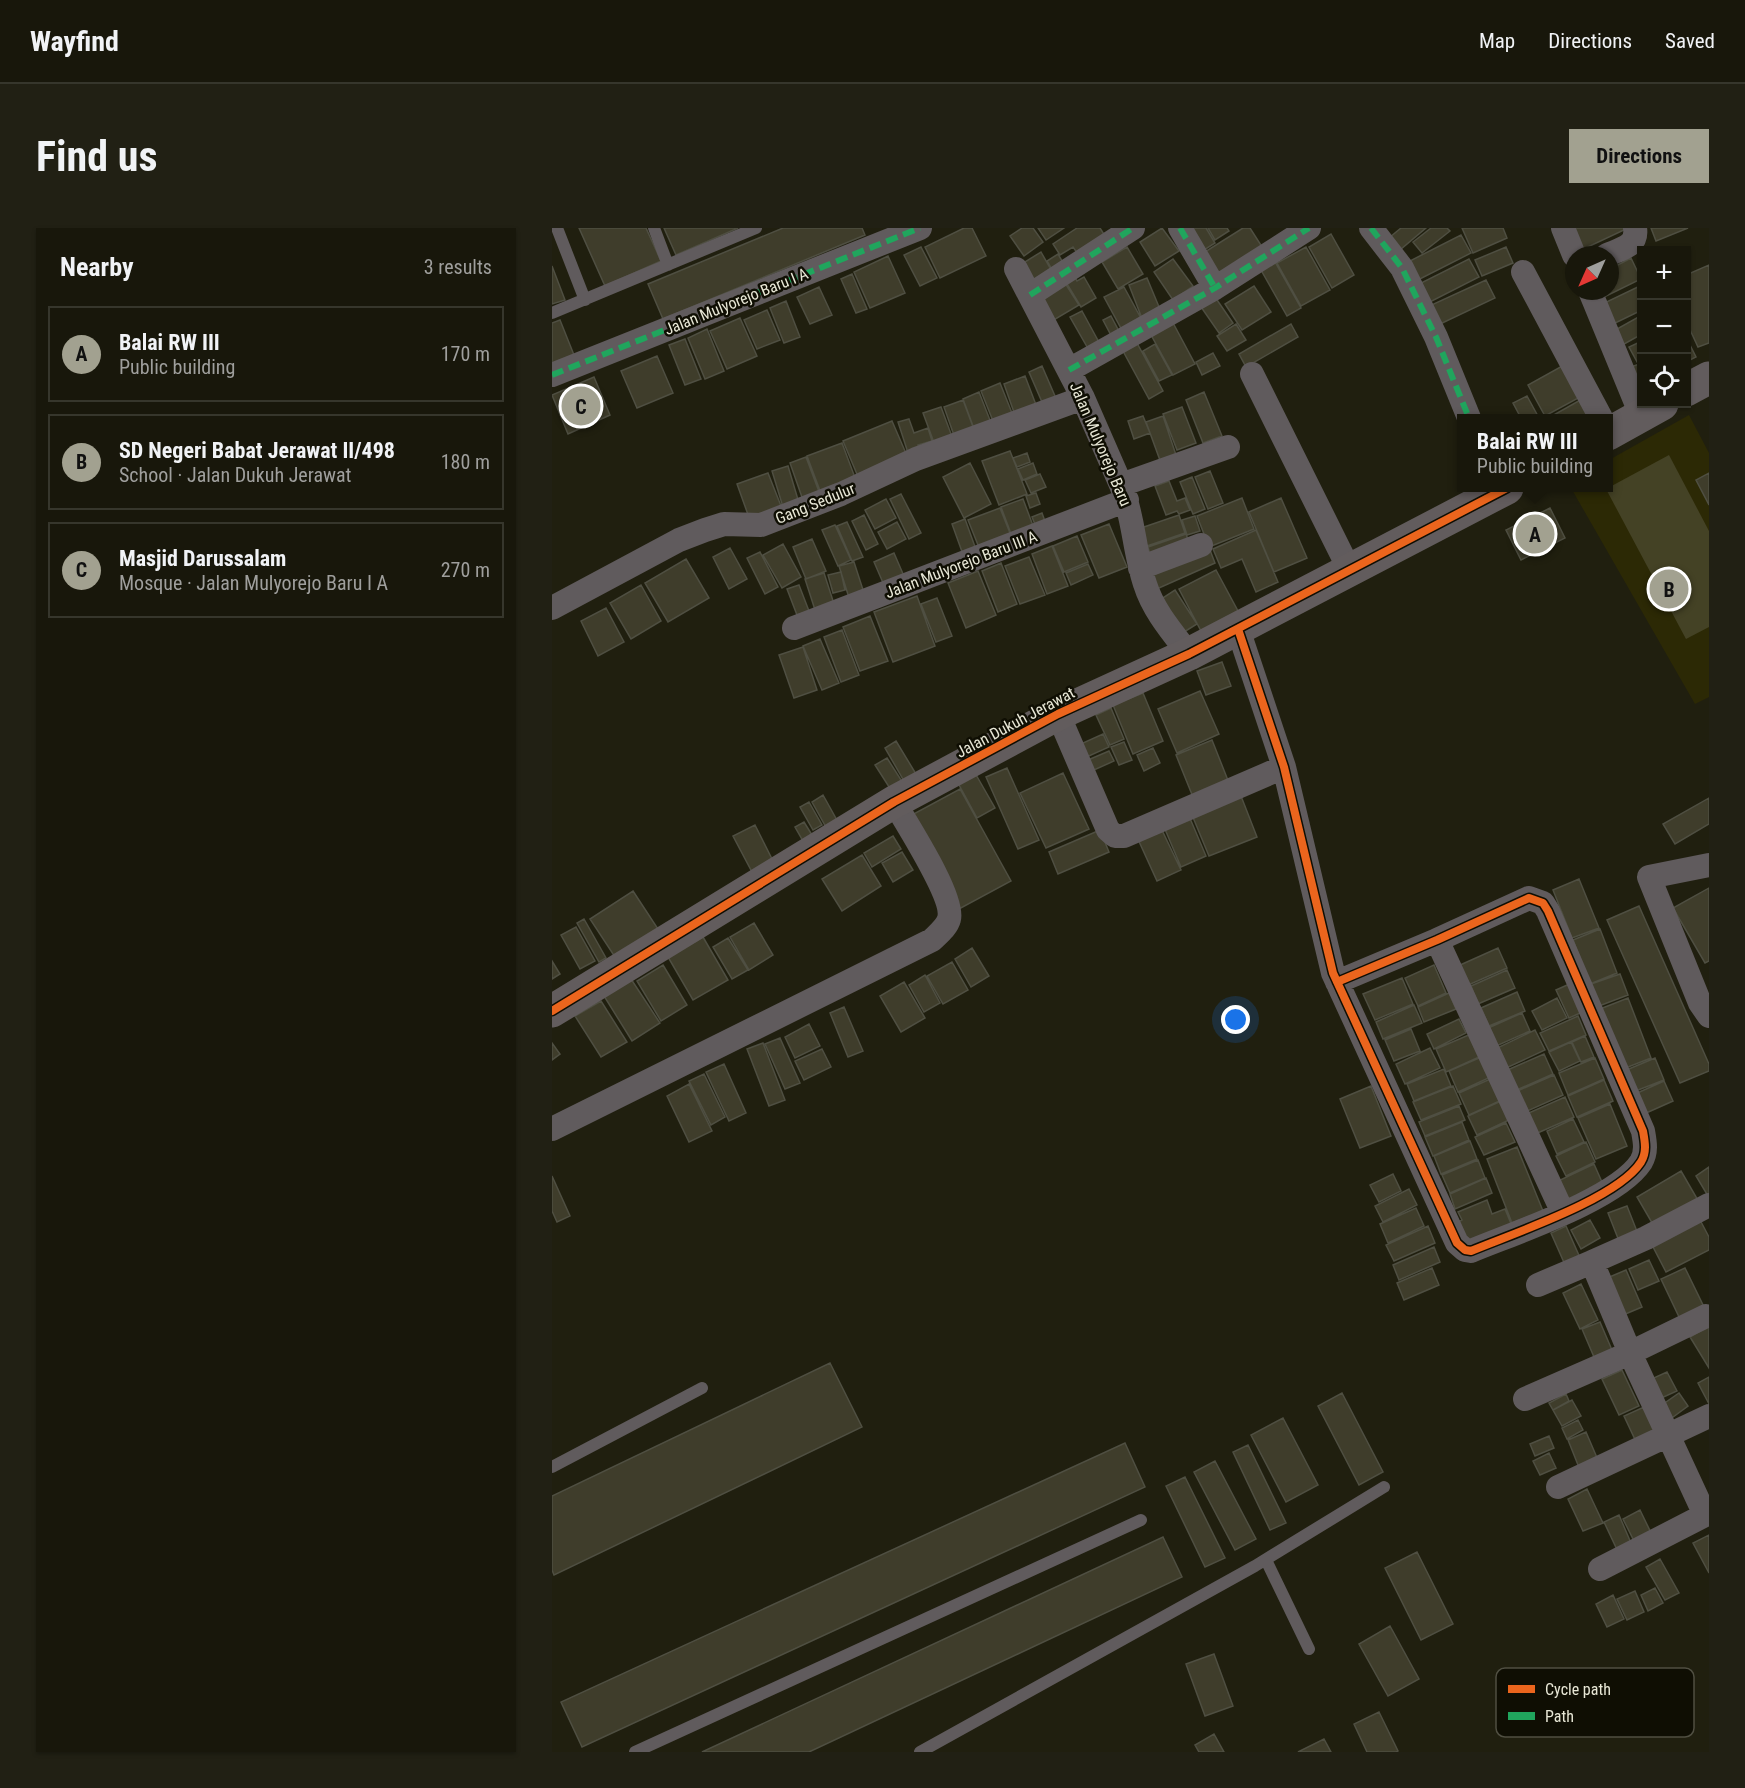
<!DOCTYPE html>
<html lang="en">
<head>
<meta charset="utf-8">
<style>
	body { margin:0; font-family:"Roboto Condensed",sans-serif; background:#212014; color:#f1f3f6 }
	.controls { position:absolute; right:18px; top:18px; display:grid; overflow:hidden; border-radius:0px; box-shadow:0 2px 4px #0004 }
	.controls button { width:54px; height:54px; display:grid; place-items:center; padding:0; border:0; border-bottom:2px solid #36362c; background:#18170b; color:#f1f3f6; font:30px sans-serif }
	.compass { position:absolute; left:1013px; top:18px; width:54px; height:54px; border-radius:50%; background:#18170b; box-shadow:0 2px 4px #0004; rotate:225deg }
	.you { position:absolute; left:684px; top:792px; width:21px; height:21px; margin:-15px; border:4px solid #fff; border-radius:50%; background:#1a73e8; box-shadow:0 0 0 9px #1a73e833 }
	.badge { display:grid; place-items:center; width:39px; height:39px; border-radius:50%; background:#a2a190; color:#111; font-size:20px; font-weight:700 }
	.pin { position:absolute; translate:-50% -50%; border:3px solid #fff; box-shadow:0 2px 6px #0006 }
	.popup { position:absolute; left:905px; top:186px; width:156px; height:78px; box-sizing:border-box; display:grid; place-content:center; border-radius:0px; background:#18170b; filter:drop-shadow(0 2px 4px #0005); font-size:20px; white-space:nowrap; color:#9f9f9d }
	.popup b { font-size:22px; color:#f1f3f6 }
	.popup::after { content:''; position:absolute; left:50%; top:100%; margin-left:-12px; border:12px solid transparent; border-top-color:#18170b }
	.list { margin:0; padding:0; list-style:none }
	h2 { display:flex; justify-content:space-between; align-items:center; height:78px; margin:0; padding:0 24px; font-size:26px }
	h2 small { font-size:20px; font-weight:400; color:#9f9f9d }
	.list li { display:grid; grid-template-columns:39px 1fr auto; gap:18px; align-items:center; box-sizing:border-box; height:96px; margin:0 12px 12px; padding:0 12px; border:2px solid #36362c; border-radius:0px }
	.list b { display:block; font-size:22px; white-space:nowrap }
	.list p { margin:0; font-size:20px; white-space:nowrap; color:#9f9f9d }
	.list em { font-size:20px; font-style:normal; color:#9f9f9d }
	.icon { flex:none; width:33px; height:33px; fill:none; stroke:currentColor; stroke-width:2; stroke-linecap:round; stroke-linejoin:round }
	.map { position:relative; flex:none; width:1157px; height:1524px; overflow:hidden; border-radius:0px }
	header { display:flex; align-items:center; gap:36px; box-sizing:border-box; height:84px; padding:0 30px; background:#18170b; border-bottom:2px solid #36362c }
	header strong { font-size:28px }
	nav { display:flex; gap:33px; margin-inline-start:auto; font-size:21px }
	.intro { display:flex; align-items:center; justify-content:space-between; box-sizing:border-box; height:144px; padding:0 36px }
	h1 { margin:0; font-size:42px }
	.button { padding:15px 27px; border-radius:0px; background:#a2a190; color:#111; font-size:21px; font-weight:700 }
	main { display:flex; gap:36px; padding:0 36px }
	aside { flex:1; background:#18170b; border-radius:0px; box-shadow:0 2px 4px #0004 }
	.map>svg:first-child { display:block }
</style>
</head>
<body>
<header>
<strong>Wayfind</strong>
<nav><a>Map</a><a>Directions</a><a>Saved</a></nav>
</header>
<div class="intro"><h1>Find us</h1><a class="button">Directions</a></div>
<main>
<aside>
<h2>Nearby<small>3 results</small></h2>
<ul class="list">
<li><span class="badge">A</span><div><b>Balai RW III</b><p>Public building</p></div><em>170 m</em></li>
<li><span class="badge">B</span><div><b>SD Negeri Babat Jerawat II/498</b><p>School · Jalan Dukuh Jerawat</p></div><em>180 m</em></li>
<li><span class="badge">C</span><div><b>Masjid Darussalam</b><p>Mosque · Jalan Mulyorejo Baru I A</p></div><em>270 m</em></li>
</ul>
</aside>
<div class="map">
<svg width="1157" height="1524" viewBox="0 0 1157 1524">
	<rect width="100%" height="100%" fill="#201f0f"/>
	<path fill="#2c2905" d="M1137,187L1157,225V469L1143,476L1019,260H1056L1057,232Z"/>
	<path fill="#444225" d="M1117,227L1157,303V399L1134,411L1054,261Z"/>
	<path fill="#3f3d2b" stroke="#4f4f42" stroke-width="1.5" d="M27,0H94L109,33L53,58Z
		M112,0H186L124,27Z
		M231,0H310L313,7L111,91L96,56Z
		M412,0H420L434,28L388,50L373,19Z
		M470,0H481L491,14L472,28L458,8Z
		M486,0H512L494,12Z
		M525,0H548L555,11L528,29L521,19L508,27L501,16Z
		M610,0L627,23L603,38L588,14Z
		M634,0H654L663,15L649,24Z
		M656,0H675L677,3L663,12Z
		M691,0H698L714,25L666,55L648,27Z
		M849,0H874L842,27L832,14Z
		M879,0H895L898,3L870,25L861,14Z
		M910,0H951L955,10L921,25Z
		M1012,0H1076L1023,25Z
		M1099,0H1136L1104,13Z
		M779,6L802,47L780,60L757,19Z
		M909,7L919,25L860,55L850,37Z
		M369,19L385,50L368,58L352,27Z
		M575,19L591,46L566,61L550,34Z
		M754,19L778,62L749,78L725,35Z
		M954,19L961,35L930,48L923,32Z
		M489,24L502,47L481,60L468,37Z
		M506,26L513,38L502,45L495,33Z
		M336,28L353,65L318,80L302,44Z
		M1079,30L1089,51L1044,73L1039,63H1058V41Z
		M621,31L641,58L621,72L602,44Z
		M917,31L927,49L872,77L863,58Z
		M723,34L749,80L735,88L709,42Z
		M1157,37V115L1146,119L1134,93V47Z
		M0,38L13,72L0,76Z
		M300,46L315,81L304,85L289,51Z
		M521,46L525,53L532,49L544,70L529,79L512,51Z
		M595,50L610,86L591,93L577,57Z
		M934,52L943,70L884,98L875,79Z
		M513,55L527,77L495,96L482,74Z
		M1090,57V82L1055,99L1046,78Z
		M702,58L719,84L690,102L673,76Z
		M267,59L280,87L258,96L245,69Z
		M572,59L591,94L571,104L552,69Z
		M663,69L681,95L667,105L649,79Z
		M234,73L248,109L232,115L218,80Z
		M215,82L228,112L205,121L192,92Z
		M530,83L549,118L538,124L518,89Z
		M1090,87V106L1065,120L1056,106Z
		M559,88L570,109L562,113L551,92Z
		M188,90L205,128L175,141L158,103Z
		M8,92L24,132L0,141V95Z
		M620,93L643,136L621,147L598,105Z
		M684,96L694,112L675,123L665,108Z
		M739,96L746,109L694,139L687,126Z
		M155,101L172,143L153,151L136,110Z
		M1134,109L1144,129L1134,134Z
		M133,111L149,151L133,157L117,117Z
		M1090,113V143L1077,119Z
		M585,115L611,163L597,171L571,123Z
		M603,116L620,147L607,153L591,123Z
		M661,125L668,138L650,147L644,134Z
		M105,128L121,165L85,180L69,143Z
		M1090,135V163L1079,139Z
		M1012,137L1030,168L993,188L976,157Z
		M490,138L506,175L493,181L477,144Z
		M473,148L486,182L464,190L452,156Z
		M42,149L58,187L16,206L0,167Z
		M448,155L462,190L443,198L429,163Z
		M427,164L441,200L424,206L411,171Z
		M652,164L670,208L651,215L634,172Z
		M975,168L987,190H969L961,175Z
		M1030,171L1040,190H1002L1000,188Z
		M411,172L424,207L404,213L392,179Z
		M389,179L402,214L384,220L371,185Z
		M630,179L644,215L625,222L611,186Z
		M591,188L598,205L582,211L576,193Z
		M611,188L625,230L609,235L594,194Z
		M357,191L362,205L376,200L380,213L366,217L369,227L358,231L346,194Z
		M340,193L356,230L307,251L291,213Z
		M290,215L305,255L270,268L255,228Z
		M458,223L475,266L447,277L430,233Z
		M475,225L478,234L465,239L461,230Z
		M254,229L269,269L252,275L238,235Z
		M418,235L439,276L412,290L391,249Z
		M481,235L485,246L471,252L466,241Z
		M236,238L247,275L231,279L220,243Z
		M658,243L671,275L656,281L643,249Z
		M216,245L231,283L199,295L185,256Z
		M1157,245V277L1144,252Z
		M488,246L494,259L479,265L473,252Z
		M640,249L653,281L641,286L628,254Z
		M617,253L625,273L633,270L638,282L627,286L625,283L614,287L603,258Z
		M484,265L488,276L478,280L474,268Z
		M349,266L369,305L357,311L338,271Z
		M690,270L702,301L657,319L645,288Z
		M729,270L755,330L722,344L697,284Z
		M334,271L344,290L323,301L313,282Z
		M471,271L483,303L461,311L449,279Z
		M448,280L462,315L430,327L416,292Z
		M998,280L1013,310L969,332L954,302Z
		M490,285L494,296L484,299L480,289Z
		M312,287L326,316L314,322L300,293Z
		M627,287L633,305L595,318L589,300Z
		M643,288L648,303L635,307L630,292Z
		M413,291L426,327L413,332L400,296Z
		M295,294L311,329L300,333L285,298Z
		M345,294L354,311L335,321L326,304Z
		M557,296L575,339L547,350L529,307Z
		M283,297L299,332L286,338L270,302Z
		M704,302L726,354L704,364L690,331L669,340L661,321Z
		M634,306L639,320L600,333L596,319Z
		M525,308L536,334L512,344L501,318Z
		M260,311L274,343L254,351L241,319Z
		M231,316L249,349L230,360L211,327Z
		M500,318L516,358L495,366L480,326Z
		M178,320L195,351L177,361L161,329Z
		M658,322L663,335L598,364L592,351Z
		M208,324L226,359L213,366L195,330Z
		M342,325L355,355L335,364L322,334Z
		M477,329L493,367L468,376L453,338Z
		M134,331L157,370L116,394L93,355Z
		M302,334L314,371L299,376L287,338Z
		M449,335L465,376L446,384L430,343Z
		M536,336L541,347L519,357L514,345Z
		M664,342L686,383L649,403L627,361Z
		M426,343L444,387L414,400L396,355Z
		M289,344L293,362L281,365L276,347Z
		M272,345L284,382L265,388L253,351Z
		M89,357L109,393L79,411L58,375Z
		M247,357L257,383L245,387L235,361Z
		M623,362L645,396L624,409L603,375Z
		M365,368L383,418L341,434L322,384Z
		M385,370L400,408L384,414L369,376Z
		M54,380L72,414L46,428L29,393Z
		M318,388L336,433L308,443L291,399Z
		M290,402L307,447L289,454L272,409Z
		M268,411L287,455L270,462L251,418Z
		M251,419L265,462L242,470L227,427Z
		M670,434L679,458L654,467L645,443Z
		M648,463L667,506L625,525L606,481Z
		M591,465L611,513L581,526L561,477Z
		M559,480L572,511L558,517L544,487Z
		M551,506L557,519L528,532L522,519Z
		M660,512L679,560L643,574L624,527Z
		M344,513L364,546L352,553L333,520Z
		M572,514L580,532L567,537L559,519Z
		M601,520L608,535L592,543L585,527Z
		M557,523L562,533L533,546L529,535Z
		M335,530L351,555L339,562L323,537Z
		M455,540L487,612L466,621L434,549Z
		M423,545L443,580L425,590L406,555Z
		M511,545L537,601L494,620L468,565Z
		M408,561L459,653L407,681L356,589Z
		M271,567L286,594L275,601L260,574Z
		M689,568L705,609L657,628L640,587Z
		M1157,570V596L1123,616L1111,596Z
		M257,574L270,597L261,602L248,579Z
		M637,588L654,628L629,639L612,599Z
		M252,594L265,615L255,620L243,599Z
		M203,597L221,633L200,644L181,608Z
		M608,598L629,642L605,653L585,609Z
		M548,602L557,624L506,646L497,624Z
		M341,608L349,621L320,639L312,625Z
		M350,624L361,642L341,654L330,635Z
		M310,627L329,658L290,683L270,651Z
		M1027,651L1047,700L1020,710L1001,662Z
		M1157,660V733L1153,735L1121,680Z
		M81,663L106,701L63,729L38,691Z
		M1087,678L1157,836V843L1128,855L1055,692Z
		M32,691L54,730L47,734L25,695Z
		M202,695L221,727L197,742L178,709Z
		M24,699L43,733L28,741L9,707Z
		M1048,701L1065,745L1038,756L1021,712Z
		M151,709L176,752L141,772L116,729Z
		M176,710L196,742L180,751L161,719Z
		M420,720L437,748L419,759L403,731Z
		M946,720L955,740L914,758L906,738Z
		M0,733L8,746L0,751Z
		M400,734L416,762L391,776L375,748Z
		M111,737L135,777L109,793L85,753Z
		M882,737L894,765L866,778L853,750Z
		M955,742L963,760L926,776L919,758Z
		M1068,746L1076,767L1047,778L1039,756Z
		M373,747L388,775L372,784L357,757Z
		M850,750L861,776L823,792L811,766Z
		M79,751L108,795L80,813L52,768Z
		M352,754L373,790L349,804L328,768Z
		M1022,754L1035,782L1017,790L1004,762Z
		M965,764L973,783L937,798L929,780Z
		M897,765L904,781L872,794L866,779Z
		M1005,770L1015,790L990,802L980,783Z
		M1076,770L1099,830L1071,841L1048,781Z
		M49,773L75,814L49,829L23,788Z
		M862,777L870,795L831,811L824,794Z
		M292,779L311,823L296,829L278,785Z
		M970,785L978,803L942,819L934,801Z
		M1026,788L1034,807L997,823L988,805Z
		M907,791L914,805L882,821L875,806Z
		M257,796L268,818L243,830L233,809Z
		M859,801L868,823L842,833L833,812Z
		M983,802L993,822L952,841L943,821Z
		M926,803L936,825L894,844L884,821Z
		M1033,808L1042,829L1029,834L1020,814Z
		M228,810L248,855L233,861L213,816Z
		M1019,814L1028,833L1007,843L997,824Z
		M0,815L8,826L0,832Z
		M211,815L233,872L217,878L195,821Z
		M878,820L888,840L853,856L844,836Z
		M270,821L279,839L252,852L243,833Z
		M992,826L1001,846L960,864L951,844Z
		M934,827L943,847L906,864L897,843Z
		M1043,830L1052,851L1016,867L1007,845Z
		M1103,830L1112,852L1081,864L1072,843Z
		M172,836L194,885L177,893L154,844Z
		M892,841L899,858L862,873L855,856Z
		M152,846L173,889L159,897L137,853Z
		M1002,847L1011,867L971,885L961,865Z
		M945,848L954,870L917,887L907,865Z
		M1052,852L1061,873L1025,889L1016,868Z
		M1112,853L1121,873L1092,886L1083,866Z
		M137,856L160,903L137,914L115,868Z
		M819,858L839,908L808,920L788,871Z
		M901,858L909,876L869,892L861,874Z
		M1013,869L1022,889L981,907L972,887Z
		M949,873L957,892L925,907L916,888Z
		M1058,876L1075,918L1044,931L1026,890Z
		M907,878L913,892L873,908L867,894Z
		M1021,891L1032,914L1005,926L995,903Z
		M910,894L917,912L881,928L873,909Z
		M954,895L963,914L932,927L923,909Z
		M918,913L925,931L889,946L882,928Z
		M1034,914L1043,934L1014,948L1004,928Z
		M965,919L991,983L960,995L935,931Z
		M926,932L933,950L898,965L890,947Z
		M1042,936L1053,961L1017,978L1006,953Z
		M1157,939V968H1156L1144,948Z
		M1129,943L1147,974L1103,1000L1085,969Z
		M841,946L849,963L827,974L818,957Z
		M0,948L18,988L5,994L0,983Z
		M934,950L940,965L903,981L898,966Z
		M857,961L865,977L831,994L823,978Z
		M935,972L940,986L953,981L962,1003L920,1020L900,997L910,992L906,984Z
		M1075,978L1088,1011L1069,1018L1056,985Z
		M864,980L872,998L836,1015L828,996Z
		M1147,990L1157,1009V1022L1114,1044L1099,1015Z
		M1038,992L1048,1010L1029,1021L1019,1002Z
		M876,998L883,1015L842,1033L834,1017Z
		M1014,998L1029,1032L1014,1039L999,1005Z
		M882,1019L888,1034L847,1052L841,1037Z
		M1097,1032L1107,1053L1086,1062L1077,1041Z
		M880,1040L887,1057L852,1072L845,1055Z
		M1133,1040L1152,1079L1128,1091L1109,1051Z
		M1074,1042L1090,1079L1064,1090L1048,1053Z
		M1029,1056L1046,1092L1028,1101L1011,1065Z
		M1048,1094L1063,1129L1045,1136L1030,1101Z
		M1157,1098V1140L1138,1109Z
		M278,1135L310,1199L2,1347L0,1342V1268Z
		M1070,1142L1087,1178L1067,1187L1050,1151Z
		M1115,1144L1125,1163L1105,1172L1095,1153Z
		M1157,1149V1176L1146,1155Z
		M790,1165L831,1244L807,1257L766,1178Z
		M1127,1165L1136,1178L1117,1192L1107,1179Z
		M1014,1166L1017,1173L1001,1182L997,1175Z
		M1020,1172L1029,1188L1010,1198L1001,1182Z
		M1092,1179L1107,1211L1087,1220L1072,1188Z
		M731,1190L766,1257L734,1274L699,1207Z
		M1026,1192L1031,1202L1015,1211L1010,1200Z
		M1034,1204L1049,1239L1030,1247L1016,1212Z
		M997,1208L1002,1220L983,1228L978,1216Z
		M573,1215L593,1259L30,1519L9,1474Z
		M696,1217L734,1295L718,1302L681,1224Z
		M997,1225L1004,1240L988,1247L981,1233Z
		M663,1233L704,1311L683,1322L642,1244Z
		M633,1249L673,1330L653,1339L614,1258Z
		M1035,1261L1051,1295L1031,1303L1016,1271Z
		M1088,1282L1102,1311L1085,1319L1071,1291Z
		M1067,1287L1082,1322L1068,1328L1052,1294Z
		M1157,1307V1345L1141,1315Z
		M611,1309L630,1349L257,1524H150Z
		M865,1324L901,1396L869,1412L833,1340Z
		M1108,1331L1127,1365L1113,1372L1094,1339Z
		M1103,1360L1111,1375L1096,1383L1089,1367Z
		M1083,1363L1092,1384L1075,1392L1065,1371Z
		M1061,1367L1072,1391L1055,1399L1044,1376Z
		M838,1398L867,1451L836,1468L807,1416Z
		M662,1426L681,1478L653,1488L634,1436Z
		M827,1484L846,1523L844,1524H815L802,1496Z
		M662,1506L672,1524H647L643,1517Z
		M772,1511L779,1524H746Z"/>
	<g fill="none" stroke-linecap="round" stroke-linejoin="round">
		<path stroke="#605b5d" stroke-width="12" d="M5,0L33,72
			M102,0L116,37
			M0,85L204,0
			M0,1239L150,1160
			M714,1332L757,1421
			M83,1524L589,1292
			M368,1524L703,1338L832,1259"/>
		<path stroke="#605b5d" stroke-width="24" d="M628,0L663,60
			M819,0L850,40L884,109L917,190
			M1011,0L1022,27
			M1055,27C1069,21 1086,18 1083,0
			M464,41L531,170L569,257C582,289 582,324 593,356C601,382 620,404 637,426
			M971,44L1049,190
			M1038,63L1089,187
			M478,67L581,0
			M517,142L663,60L757,0
			M700,146L798,343
			M0,147L368,0
			M569,257L676,219
			M588,340L649,317
			M0,380L127,312L153,302L172,296L209,297L289,266L364,231L531,170
			M242,400L575,272
			M686,401L732,539L781,745L905,1015L913,1022L919,1023C962,1005 1065,971 1089,934C1095,924 1093,914 1091,903L996,683L991,675L977,670L885,712L785,754
			M506,486L556,602L563,608H572L732,539
			M1157,637L1097,649L1148,775L1157,788
			M885,712L1011,985
			M0,901L380,712C386,706 395,699 397,691C403,670 354,595 342,574
			M986,1057L1040,1034
			M973,1171L1078,1125L1154,1088
			M1006,1259L1157,1188
			M1153,1287L1078,1125L1040,1034L1094,1010L1157,977
			M1048,1341L1157,1285"/>
		<path stroke="#625c5d" stroke-width="33" d="M1134,162L1157,150
			M1056,206L1110,176
			M0,783L342,574L506,486L637,426L955,260"/>
		<path stroke="#20a55d" stroke-width="6" stroke-dasharray="12 6" stroke-linecap="butt" d="M628,0L663,60
			M819,0L850,40L884,109L917,190
			M478,67L581,0
			M517,142L663,60L757,0
			M0,147L368,0"/>
		<defs>
			<path id="cycleway" d="M686,401L732,539L781,745L905,1015L913,1022L919,1023C962,1005 1065,971 1089,934C1095,924 1093,914 1091,903L996,683L991,675L977,670L885,712L785,754
				M0,783L342,574L506,486L637,426L955,260"/>
		</defs>
		<use href="#cycleway" stroke="#0f0e03" stroke-width="11"/>
		<use href="#cycleway" stroke="#eb651d" stroke-width="8"/>
	</g>
	<g text-anchor="middle" stroke-width="5" stroke-linejoin="round" paint-order="stroke">
		<g font-size="16" fill="#e8e7d6" stroke="#0f0e03">
			<text transform="translate(184 73) rotate(-22)" y="6">Jalan Mulyorejo Baru I A</text>
			<text transform="translate(549 216) rotate(67)" y="6">Jalan Mulyorejo Baru</text>
			<text transform="translate(263 275) rotate(-22)" y="6">Gang Sedulur</text>
			<text transform="translate(409 336) rotate(-21)" y="6">Jalan Mulyorejo Baru III A</text>
			<text transform="translate(463 494) rotate(-28)" y="6">Jalan Dukuh Jerawat</text>
		</g>
	</g>
	<rect x="944" y="1440" width="198" height="69" rx="9" fill="#0f0e03" stroke="#504f42" stroke-width="1.5"/>
	<rect x="956" y="1457" width="27" height="8" fill="#eb651d"/>
	<rect x="956" y="1484" width="27" height="8" fill="#20a55d"/>
	<g font-size="16" fill="#e8e7d6">
		<text x="993" y="1467">Cycle path</text>
		<text x="993" y="1494">Path</text>
	</g>
</svg>
<div class="controls">
<button>+</button>
<button>−</button>
<button><svg class="icon" aria-label="locate" viewBox="0 0 24 24"><circle cx="12" cy="12" r="6"/><path d="M12 2v4M12 18v4M2 12h4M18 12h4"/></svg></button>
</div>
<svg class="compass" viewBox="-18 -18 36 36"><path d="M0-13l5 13h-10z" fill="#e53935"/><path d="M0 13l5-13h-10z" fill="#9f9f9d"/></svg>
<div class="you"></div>
<div class="pin badge" style="left:983px;top:306px">A</div>
<div class="popup"><b>Balai RW III</b>Public building</div>
<div class="pin badge" style="left:1117px;top:361px">B</div>
<div class="pin badge" style="left:29px;top:178px">C</div>
</div>
</main>
</body>
</html>
